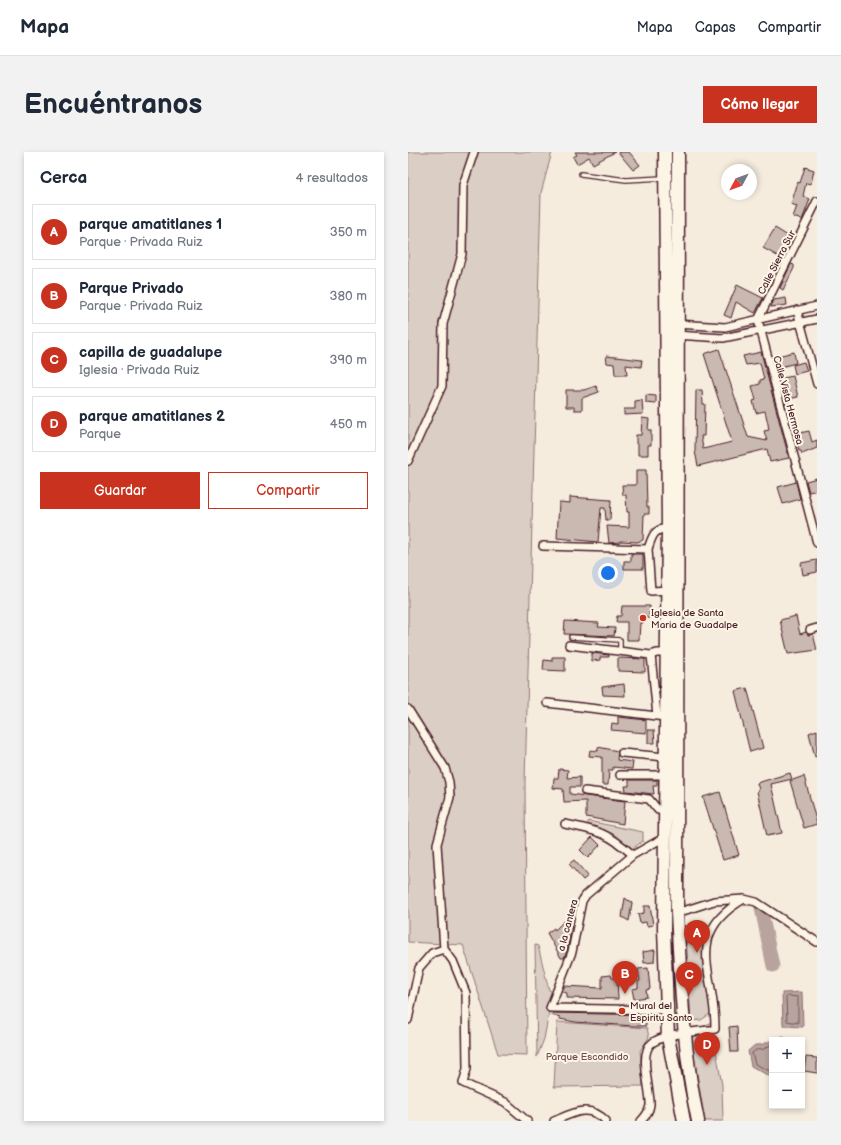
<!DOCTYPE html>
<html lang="es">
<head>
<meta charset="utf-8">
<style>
	body { margin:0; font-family:"Balsamiq Sans",sans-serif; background:#f2f2f3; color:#1f2937 }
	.controls { position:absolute; right:12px; bottom:12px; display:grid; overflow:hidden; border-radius:0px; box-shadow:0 2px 6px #0003 }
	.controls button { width:36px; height:36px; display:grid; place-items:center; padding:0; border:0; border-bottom:1px solid #e0e1e3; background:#fff; color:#1f2937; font:20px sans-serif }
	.compass { position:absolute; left:313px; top:12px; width:36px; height:36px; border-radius:50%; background:#fff; box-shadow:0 2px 6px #0003; rotate:229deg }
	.you { position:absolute; left:200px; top:421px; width:14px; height:14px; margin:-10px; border:3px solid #fff; border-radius:50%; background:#1a73e8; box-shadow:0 0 0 6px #1a73e833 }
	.badge { display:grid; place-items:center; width:26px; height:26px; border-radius:50%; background:#c8321e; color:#fff; font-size:13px; font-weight:700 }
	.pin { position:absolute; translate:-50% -33px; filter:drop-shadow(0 1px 2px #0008) }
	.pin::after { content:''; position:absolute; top:21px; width:14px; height:12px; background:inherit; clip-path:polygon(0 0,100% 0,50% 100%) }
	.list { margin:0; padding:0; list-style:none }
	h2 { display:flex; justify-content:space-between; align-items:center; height:52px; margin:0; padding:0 16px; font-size:17px }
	h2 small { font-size:13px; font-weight:400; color:#747a83 }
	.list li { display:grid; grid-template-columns:26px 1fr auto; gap:12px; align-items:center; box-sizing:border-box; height:56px; margin:0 8px 8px; padding:0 8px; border:1px solid #e0e1e3; border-radius:0px }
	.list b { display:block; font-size:15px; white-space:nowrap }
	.list p { margin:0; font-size:13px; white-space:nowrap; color:#747a83 }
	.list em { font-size:13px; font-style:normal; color:#747a83 }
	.actions { display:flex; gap:8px; padding:12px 16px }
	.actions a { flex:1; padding:9px 0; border:1px solid #c8321e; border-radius:0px; text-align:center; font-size:14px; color:#c8321e }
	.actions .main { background:#c8321e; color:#fff }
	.map { position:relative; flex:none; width:409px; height:969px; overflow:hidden; border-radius:0px }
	header { display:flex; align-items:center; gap:24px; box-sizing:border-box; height:56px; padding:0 20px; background:#fff; border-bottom:1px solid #e0e1e3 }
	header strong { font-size:19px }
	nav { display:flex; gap:22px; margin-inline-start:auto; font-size:14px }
	.intro { display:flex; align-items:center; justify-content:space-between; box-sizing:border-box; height:96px; padding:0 24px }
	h1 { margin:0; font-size:28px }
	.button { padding:10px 18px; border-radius:0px; background:#c8321e; color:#fff; font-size:14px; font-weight:700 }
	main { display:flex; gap:24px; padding:0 24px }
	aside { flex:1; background:#fff; border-radius:0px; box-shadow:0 2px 6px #0003 }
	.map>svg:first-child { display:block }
</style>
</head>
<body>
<header>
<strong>Mapa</strong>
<nav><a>Mapa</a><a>Capas</a><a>Compartir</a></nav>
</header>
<div class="intro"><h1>Encuéntranos</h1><a class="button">Cómo llegar</a></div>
<main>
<aside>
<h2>Cerca<small>4 resultados</small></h2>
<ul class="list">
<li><span class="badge">A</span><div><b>parque amatitlanes 1</b><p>Parque · Privada Ruiz</p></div><em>350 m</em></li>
<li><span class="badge">B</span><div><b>Parque Privado</b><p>Parque · Privada Ruiz</p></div><em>380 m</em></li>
<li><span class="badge">C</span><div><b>capilla de guadalupe</b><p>Iglesia · Privada Ruiz</p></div><em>390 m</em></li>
<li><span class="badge">D</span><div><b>parque amatitlanes 2</b><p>Parque</p></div><em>450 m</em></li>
</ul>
<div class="actions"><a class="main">Guardar</a><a>Compartir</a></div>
</aside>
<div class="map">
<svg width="409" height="969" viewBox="0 0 409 969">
	<rect width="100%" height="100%" fill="#f5ecde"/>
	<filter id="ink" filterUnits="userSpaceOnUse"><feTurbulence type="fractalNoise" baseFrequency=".025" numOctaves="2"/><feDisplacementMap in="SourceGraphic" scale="8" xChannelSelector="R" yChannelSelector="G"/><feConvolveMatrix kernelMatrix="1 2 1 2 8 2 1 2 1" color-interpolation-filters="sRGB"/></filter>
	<g filter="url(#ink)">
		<path fill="#dbcec4" stroke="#927678" d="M0,0H144L133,41L117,630L119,903L90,902L55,793L0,790Z
			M180,669L235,680V689L221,699L180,676Z
			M295,776L307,852L302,862L293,868L283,869L278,779Z
			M127,793L130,794L141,838L145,840L136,887L129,905Z
			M149,870L239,876L241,885L232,899L235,934L146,935Z
			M303,870L314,933L315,969H297L284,892V877L295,875Z"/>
		<path fill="#b8a39e" stroke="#8c6e70" d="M394,840L395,875L375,874L374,841Z
			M375,885L382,888H364V923L361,924L343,914L340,899L347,893C357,894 364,886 375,885Z"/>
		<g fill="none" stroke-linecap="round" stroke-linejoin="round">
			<path stroke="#765459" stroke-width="1" d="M380,844L390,845V871L379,869L378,846Z
				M364,892L356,897L348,898L344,901L347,912L364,920"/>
			<path stroke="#b8a39e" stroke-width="13" d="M353,756L365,814"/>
		</g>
		<path fill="#cab9b1" stroke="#4a1f2b" d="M167,0H207L185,12L181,5L169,12L165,5L169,3Z
			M210,0H221L232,13L225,18Z
			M397,15L406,18L403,32L398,31L395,44L402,47L394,68L385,65L389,54L383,52L390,30L392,31Z
			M367,76L380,84L377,90L381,93L373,106L355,96Z
			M383,112L386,113V116L375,138L372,136Z
			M329,133L355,146L347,161L328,150L323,166L316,163Z
			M378,146L379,153L363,155L366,148Z
			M311,197L340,285L359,289L356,279L361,278L360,272L357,259L348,261L345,249L348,248L344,234L352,232V228L356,227L352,211L338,213L335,204L353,200L381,306L362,310L359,297L290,314L287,299L288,238H294L295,252H297L296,284H293L295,297L324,290L296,202Z
			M386,200L388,211L368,216L365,205Z
			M198,204L234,208L233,215L218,213L219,223H207L206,212L199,211Z
			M396,210L399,219L387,222L385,213Z
			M385,224L390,245L380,247L381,253L378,254L374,239L378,238L375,226Z
			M188,234L191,240L174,246V258H166V255H158V238H176Z
			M238,243L248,244V252L238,251Z
			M234,248L235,262L216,263V257H227V249Z
			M234,266L241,267L240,278H243V293H240V303H230V292H228V283H233Z
			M401,279L404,290L409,288V296L394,302L393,299H391L387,282Z
			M228,318H238L239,355H241V362H236L235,388L229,390L212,389V390L201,391L199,374L221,375V360H219L218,343H215L214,333H228Z
			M409,326V338L401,340L398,329Z
			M388,330L392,347L375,352L370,335Z
			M162,345L203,348L202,368H198L197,356H193L190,390L149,386L151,350L162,351Z
			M223,402H235V417H216V409H223Z
			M409,408V420L395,423L393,411Z
			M214,454H242L241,466H235V471H232L231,488H219V470H208L209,464H213Z
			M388,464L392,482L398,480L400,483L405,482L409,498L380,502L372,468Z
			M157,469L191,471L190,475L207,476L206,484L156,482Z
			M184,501L201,503V505H192V508L184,509Z
			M144,505H157V519L135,518L136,508L144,509Z
			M210,506L237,507V520L210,519Z
			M216,532L217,544L195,543L194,535Z
			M339,536L355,596L342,600L327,539Z
			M210,565L238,568V581L203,578L204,571L210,572Z
			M240,578H246L247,591H240Z
			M409,578V604L407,605L401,581Z
			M190,595L210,599L209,608L225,610L224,617L205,615V618H201L200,633H194V605L181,604L182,598L190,599Z
			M151,617L160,618L159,626L172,625V635H162V642L217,649L215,672L178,665V649L156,650L155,637L145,636L146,626H150Z
			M382,621L384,627L363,632L374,681L359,684L349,639L351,638L349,631Z
			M396,624L409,672L396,676L382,629Z
			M221,628H249V634H245L246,642L218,639L217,634H221Z
			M312,640L331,703L315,708L295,645Z
			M184,685L192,693L180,706L172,698Z
			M166,708L180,724L175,728L161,712Z
			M217,746L224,751L221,769L214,765Z
			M236,754H242L245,773L239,774L238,770L232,771L230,762L236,761Z
			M156,769L164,774L159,799L156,806H153L139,781L146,776L147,778Z
			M247,798L246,810L236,811L235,800Z
			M240,816L242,837L238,838L239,845L226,847L224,837L230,836V829H232L230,817Z
			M203,823L204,826H209L210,847L159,846V841L155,840L156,834L194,836V824Z
			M145,861L252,863V866L238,867V874H226L167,870L152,867V865L144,863Z
			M329,874L330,900H323L321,875Z
			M398,905L409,906V921L396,919Z"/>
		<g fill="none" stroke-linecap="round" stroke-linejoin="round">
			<defs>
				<path id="lane" d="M173,22L218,28L255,26
					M163,485L212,488V500"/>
				<path id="street" d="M409,49L350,168L409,391
					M389,158L409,232
					M268,172L317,175L409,154
					M267,183L315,186L409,167
					M0,309L34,234L35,172L54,102L55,33L66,0
					M135,394L240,397C244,384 246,377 260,376
					M240,397L243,439L262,438
					M402,478L409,476
					M161,493L243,503L249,501H258
					M243,503L249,564
					M139,551L257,565
					M0,557L37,616L41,630L42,645L29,692L36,797
					M214,601L257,605
					M212,623H256
					M177,639L241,647L250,658L259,659
					M157,672C190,679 199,680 225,703
					M257,685L225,703L178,743L174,749L164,800L142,856L258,858
					M269,761L306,749L336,747L348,750L409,790
					M0,868L11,816L24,801L36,797L45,809L58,841L59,917L55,931L97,950L119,969
					M146,969C165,961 181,951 198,969
					M233,969C237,965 241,960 242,953C243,938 230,901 244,891C257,881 290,880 307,877C308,821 274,783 336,747"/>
				<path id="primary" d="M257,0L260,376L256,777L260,885L276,969
					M270,0L269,761C273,831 275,900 290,969"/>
			</defs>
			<use href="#lane" stroke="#4a1f2b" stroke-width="6"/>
			<use href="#street" stroke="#4a1f2b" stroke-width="10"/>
			<use href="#primary" stroke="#4a1f2b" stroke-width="15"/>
			<use href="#lane" stroke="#fcf5e5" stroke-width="3.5"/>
			<use href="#street" stroke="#fcf5e5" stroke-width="7"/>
			<use href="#primary" stroke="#fcf5e5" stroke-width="12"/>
		</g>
	</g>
	<g fill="#c8321e" stroke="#fcf5e5" stroke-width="1.5">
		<circle cx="235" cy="466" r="4"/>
		<circle cx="214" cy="859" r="4"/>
	</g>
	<g text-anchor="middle" stroke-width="4" stroke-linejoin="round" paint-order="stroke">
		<g font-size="10" fill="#4a1f2b" stroke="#fcf5e5">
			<text transform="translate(368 110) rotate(-63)" y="4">Calle Sierra Sur</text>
			<text transform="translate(381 248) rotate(75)" y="4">Calle Vista Hermosa</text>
			<text transform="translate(159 773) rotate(-75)" y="4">a la cantera</text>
		</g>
		<g font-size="10" fill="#4a1f2b" stroke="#fcf5e5" text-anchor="start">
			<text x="243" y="464">Iglesia de Santa<tspan x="243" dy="12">Maria de Guadalpe</tspan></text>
			<text x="222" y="857">Mural del<tspan x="222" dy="12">Espiritu Santo</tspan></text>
		</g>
		<g font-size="10" fill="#6e4b51" stroke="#fcf5e5">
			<text x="179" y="908">Parque Escondido</text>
		</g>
	</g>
</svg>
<div class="controls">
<button>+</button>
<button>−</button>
</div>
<svg class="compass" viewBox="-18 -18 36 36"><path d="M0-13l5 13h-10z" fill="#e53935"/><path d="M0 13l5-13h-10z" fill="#747a83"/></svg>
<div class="you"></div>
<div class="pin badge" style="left:289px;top:801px">A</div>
<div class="pin badge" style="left:217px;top:842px">B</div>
<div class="pin badge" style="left:281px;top:843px">C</div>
<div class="pin badge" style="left:299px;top:913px">D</div>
</div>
</main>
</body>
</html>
